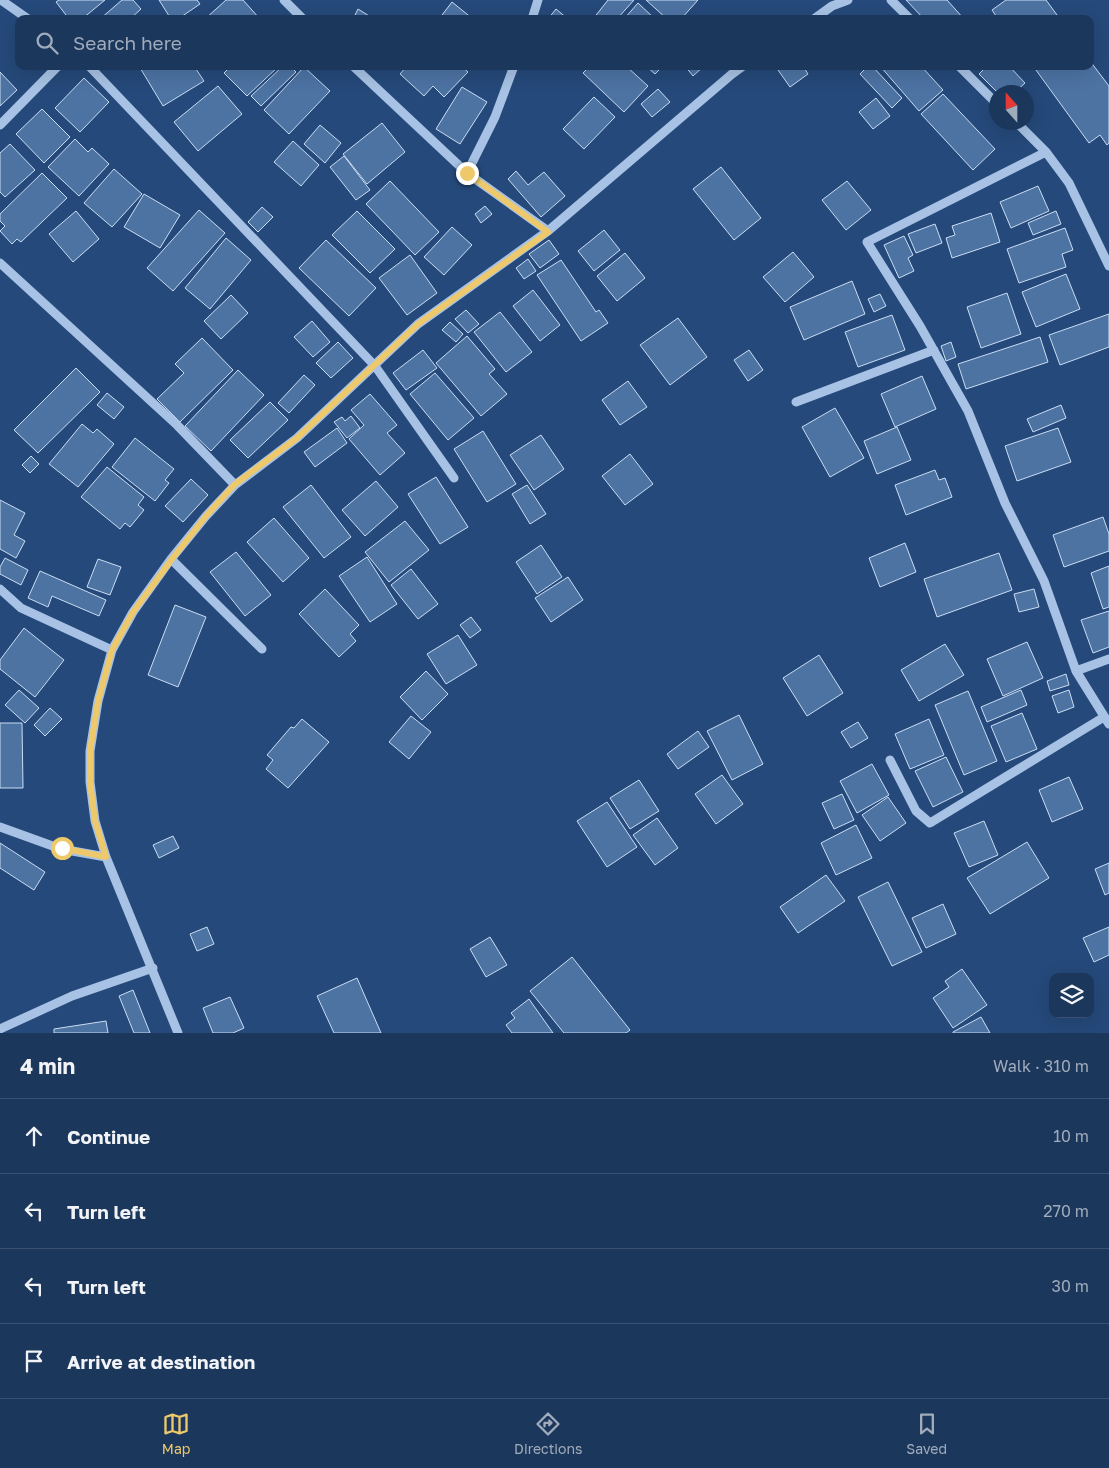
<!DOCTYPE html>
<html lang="en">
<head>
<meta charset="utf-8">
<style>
	body { margin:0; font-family:"Golos Text",sans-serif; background:#253f62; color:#f1f3f6 }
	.controls { position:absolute; right:15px; bottom:15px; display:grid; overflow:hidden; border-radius:10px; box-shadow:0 5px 20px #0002 }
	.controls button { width:45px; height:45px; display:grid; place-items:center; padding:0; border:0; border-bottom:1px solid #3a5172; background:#1c375c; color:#f1f3f6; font:25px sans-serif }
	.compass { position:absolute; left:989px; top:85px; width:45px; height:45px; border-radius:50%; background:#1c375c; box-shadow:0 5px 20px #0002; rotate:339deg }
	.stop { position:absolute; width:15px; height:15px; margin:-11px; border:4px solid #eec96c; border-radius:50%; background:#fff }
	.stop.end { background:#eec96c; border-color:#fff; box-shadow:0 1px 5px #0008 }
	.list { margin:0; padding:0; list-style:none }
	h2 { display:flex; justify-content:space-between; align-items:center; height:65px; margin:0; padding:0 20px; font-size:21px }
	h2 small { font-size:16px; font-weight:400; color:#a0acbb }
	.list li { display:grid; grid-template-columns:32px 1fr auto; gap:15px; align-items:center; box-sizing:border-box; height:75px; padding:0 20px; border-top:1px solid #3a5172 }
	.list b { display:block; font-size:19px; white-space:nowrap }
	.list em { font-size:16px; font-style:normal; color:#a0acbb }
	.icon { flex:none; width:28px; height:28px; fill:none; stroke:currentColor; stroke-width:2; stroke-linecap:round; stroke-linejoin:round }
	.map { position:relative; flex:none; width:1109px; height:1033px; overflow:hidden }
	.search { position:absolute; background:#1c375c; box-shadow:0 5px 20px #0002; left:15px; right:15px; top:15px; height:55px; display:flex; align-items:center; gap:12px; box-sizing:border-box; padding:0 18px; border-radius:10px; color:#a0acbb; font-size:19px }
	.sheet { height:365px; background:#1c375c }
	nav { display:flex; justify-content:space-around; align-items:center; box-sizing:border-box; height:70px; border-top:1px solid #3a5172; background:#1c375c; font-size:14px; color:#a0acbb }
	nav a { display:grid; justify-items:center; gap:2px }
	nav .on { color:#eec96c }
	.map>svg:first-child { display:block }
</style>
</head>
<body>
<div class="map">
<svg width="1109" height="1033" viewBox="0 0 1109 1033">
	<rect width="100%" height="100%" fill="#25497a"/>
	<path fill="#4d73a3" stroke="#caddf3" d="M59,0H105L82,19H69L56,2Z
		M122,0H133L141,9L130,19H100Z
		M159,0H197L200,4L178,19H171Z
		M226,0H243L260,19H205Z
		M608,0H634L617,19H593Z
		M646,0H698L681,19H667Z
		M906,0H947L964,19H924Z
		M1006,0H1046L1060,19H998L992,10Z
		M452,2L473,19H439Z
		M638,3L655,19H624Z
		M358,9L374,19H353Z
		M556,9L568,19H548Z
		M1090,61L1109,86V143L1107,145L1100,135L1089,143L1033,66H1090Z
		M139,66H194L204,81L163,106Z
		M231,66H279L247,96L224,73Z
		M283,66H290L296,72L261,106L251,96Z
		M407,66H461L468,72L444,97L433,86L424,96L400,74Z
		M590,66H626L648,86L624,112L583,73Z
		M646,66H663L655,74Z
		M685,66H704L693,76Z
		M782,66H803L808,74L790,87L778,70Z
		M868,66H872L902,98L892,108L860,74Z
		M880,66H921L943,90L919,111Z
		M987,66H1009L1025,83L1015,92H997L979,74Z
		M304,67L330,91L289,134L264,110Z
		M0,72L17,90L0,106Z
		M84,78L109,102L80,132L55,108Z
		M218,86L242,114L198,151L174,122Z
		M462,87L487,102L460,144L436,129Z
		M658,89L670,102L652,117L641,104Z
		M943,94L995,149L973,170L921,114Z
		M594,97L615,117L584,149L563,129Z
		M876,98L890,116L873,129L859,112Z
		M42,109L70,137L44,163L16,134Z
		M382,123L405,152L367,184L343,154Z
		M320,125L341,143L325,163L304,144Z
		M75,139L88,152L92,148L109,164L79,196L48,167Z
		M293,141L319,165L301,186L274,162Z
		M10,144L35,170L5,197L0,192V153Z
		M344,156L370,190L356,200L330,167Z
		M721,167L761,218L734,240L693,189Z
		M114,169L142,194L112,227L84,203Z
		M516,171L528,185L544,172L565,196L541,217L508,179Z
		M42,173L67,198L21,242L17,239L12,244L0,231L5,226L0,221V214Z
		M390,181L439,232L415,255L366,204Z
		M847,181L871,210L846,230L822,200Z
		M1038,186L1049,211L1011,228L1000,202Z
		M144,194L180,215L160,248L124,227Z
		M485,206L492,214L481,223L475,214Z
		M262,207L273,217L258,232L248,222Z
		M199,210L225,233L173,291L147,268Z
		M76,211L99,239L73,262L49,234Z
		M357,211L395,249L370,273L332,235Z
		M1056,211L1061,224L1033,235L1028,223Z
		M991,213L1000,242L952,258L946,238L955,235L952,226Z
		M935,224L942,243L916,253L908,234Z
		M452,227L472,245L444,275L424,257Z
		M1065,228L1073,250L1062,254L1066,267L1019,283L1007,249Z
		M604,230L620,250L594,271L578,251Z
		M904,236L913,255L908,258L914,271L899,278L884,245Z
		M226,238L251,260L210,309L185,288Z
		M326,240L376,288L349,316L299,268Z
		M549,240L559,254L540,268L529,254Z
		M793,252L814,277L785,302L763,277Z
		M625,253L645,278L617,301L597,276Z
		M410,255L437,293L407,315L379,278Z
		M528,259L536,271L524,279L516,268Z
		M561,260L596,312L599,310L608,323L581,341L537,275Z
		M1066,274L1080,309L1036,327L1022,292Z
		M852,281L865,314L804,340L790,307Z
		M533,290L560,325L540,341L513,306Z
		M1007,293L1021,334L981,348L967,307Z
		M880,294L886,306L874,312L868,299Z
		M231,295L248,313L221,339L204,321Z
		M466,310L479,324L468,333L455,319Z
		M500,312L532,352L506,372L474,332Z
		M1109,314V347L1060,365L1049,335Z
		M892,315L905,350L858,367L845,332Z
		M678,318L707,357L670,385L640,345Z
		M312,321L330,342L313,357L294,337Z
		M450,322L463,334L456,342L442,330Z
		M467,336L495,369L489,374L507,394L481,416L436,363Z
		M1040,337L1048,362L966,389L958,364Z
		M202,338L233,370L180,422L157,399L184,373L175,364Z
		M338,342L353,358L331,378L316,363Z
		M951,342L956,357L946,361L941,346Z
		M423,350L437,368L406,390L393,373Z
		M749,350L763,370L748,381L734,360Z
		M76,368L100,392L38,453L14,430Z
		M238,370L264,395L211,451L185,426Z
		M435,373L474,418L448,440L410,394Z
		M304,375L315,385L289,413L278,403Z
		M922,376L936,409L895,427L881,394Z
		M628,381L647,407L620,425L602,400Z
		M107,393L124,407L114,419L97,405Z
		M370,394L397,425L387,433L405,453L380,475L349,439L364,425L351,410Z
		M270,402L288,420L248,458L230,440Z
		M1061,405L1066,418L1033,432L1027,419Z
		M835,408L864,458L830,477L802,427Z
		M351,416L360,428L347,438L334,422L342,417L345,421Z
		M82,424L93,433L97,429L114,444L78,487L49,464Z
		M897,427L911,460L877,474L864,441Z
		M337,428L347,443L315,467L304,452Z
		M1058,428L1071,462L1017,481L1005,446Z
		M483,431L516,484L487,502L454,449Z
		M541,435L564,469L534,490L510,455Z
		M135,438L174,469L165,480L169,483L155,501L112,467Z
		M630,454L653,484L625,505L602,476Z
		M31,456L39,464L30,473L22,465Z
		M107,467L144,497L138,505L144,510L130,527L125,523L120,529L81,497Z
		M935,470L939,480L945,478L952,497L906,515L895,485Z
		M436,477L468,527L440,544L408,494Z
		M191,479L208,495L183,522L165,506Z
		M376,481L398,507L365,536L342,510Z
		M311,485L351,537L324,558L283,507Z
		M527,485L546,514L530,524L512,494Z
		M0,500L25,513L14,535L25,541L16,558L0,549Z
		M1103,517L1109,534V551L1064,567L1053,535Z
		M274,518L309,558L283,582L247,542Z
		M405,521L429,550L389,582L365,552Z
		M905,543L916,572L880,587L869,558Z
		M541,545L562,577L537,594L516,562Z
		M236,552L271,595L245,616L210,572Z
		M999,553L1012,590L937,617L924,579Z
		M367,557L397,604L370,622L339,576Z
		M5,558L28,570L21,585L0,574V567Z
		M98,559L121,567L110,595L87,587Z
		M1109,566V607L1103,609L1091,573Z
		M411,569L438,604L418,619L391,585Z
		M40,571L106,600L99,616L52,596L48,607L28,598Z
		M568,577L583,600L551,622L535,598Z
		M325,589L359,625L350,634L356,641L339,657L299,614Z
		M1034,589L1039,607L1019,612L1014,594Z
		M175,605L206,617L178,687L148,675Z
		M1109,611V647L1093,653L1081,620Z
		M471,617L481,630L470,638L460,625Z
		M24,628L64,660L35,697L0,669V660Z
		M458,635L477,665L446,684L427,654Z
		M1027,642L1043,678L1003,696L987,659Z
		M945,644L964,675L919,701L901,670Z
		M819,655L843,693L807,716L783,678Z
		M426,671L448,694L422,720L400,697Z
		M1066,674L1069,685L1050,691L1047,681Z
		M19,690L39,708L25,723L5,705Z
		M1021,690L1027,705L987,722L981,707Z
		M1069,690L1074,707L1058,713L1052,696Z
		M968,691L997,761L964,775L935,705Z
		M50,708L62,719L45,736L34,725Z
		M1022,713L1037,749L1006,762L991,726Z
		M739,715L763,764L732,780L707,731Z
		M411,716L431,732L409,759L389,742Z
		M302,719L329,742L288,788L266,769L273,760L267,755L291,727L294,728Z
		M929,719L944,755L910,769L895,734Z
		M858,722L868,738L851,748L841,732Z
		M0,723H22L23,788H0Z
		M698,731L709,747L678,769L667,754Z
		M946,757L963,792L933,807L915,771Z
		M872,764L889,795L857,813L840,781Z
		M722,775L743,804L716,824L695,794Z
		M1069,777L1083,809L1052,822L1039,790Z
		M639,780L659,811L630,829L610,798Z
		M842,794L854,820L834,829L822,803Z
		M888,797L906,823L880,841L862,815Z
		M607,802L637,847L607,867L577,821Z
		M657,818L678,848L655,865L633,835Z
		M984,821L998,855L969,867L954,833Z
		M856,825L872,858L836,875L821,843Z
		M173,836L179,848L159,858L153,845Z
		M1027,842L1049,878L990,914L967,878Z
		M0,843L45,872L34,890L0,868Z
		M1109,863V893L1105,895L1095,869Z
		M826,875L845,901L798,933L780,907Z
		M888,882L922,952L892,966L858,897Z
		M943,904L956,934L926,948L912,918Z
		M207,927L214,944L197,951L190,934Z
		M1109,927V955L1094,962L1083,938Z
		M490,937L507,965L486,977L470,949Z
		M572,957L630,1030L626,1033H564L530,991Z
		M962,969L987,1005L953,1028L933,998L949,987L945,981Z
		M357,978L381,1033H334L317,996Z
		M133,990L150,1033H134L119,996Z
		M230,997L244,1028L233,1033H213L203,1008Z
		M529,999L553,1033H512L506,1025L515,1018L511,1013Z
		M981,1017L990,1033H953V1032Z
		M106,1021L108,1033H54V1029Z"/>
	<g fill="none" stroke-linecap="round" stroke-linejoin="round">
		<path stroke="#a7c2e4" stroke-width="9" d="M1,0L28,19
			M284,0L303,19
			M891,0L910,19
			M532,19L538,0
			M814,19L832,6L848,0
			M89,66L375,366L454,478
			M353,66L467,173L548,231
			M959,66L996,103
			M1016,122L1046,152L1069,183L1109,266
			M0,125L58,66
			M1046,152L867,242L920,326L968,411L1005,503L1044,581L1076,671L1109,724
			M467,173L495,117L514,66
			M0,263L177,425L235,485
			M796,402L934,350
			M171,559L262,649
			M0,589L21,608L112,650
			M1076,671L1109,659
			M890,760L916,811L930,823L1104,717
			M0,827L61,849L106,857
			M0,1029L72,996L153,968
			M178,1033L106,857L95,821L90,782V751L98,701L112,650L133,612L171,559L206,516L235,485L297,438L418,324L548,231L732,74L743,66"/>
	</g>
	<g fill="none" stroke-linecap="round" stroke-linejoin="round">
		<path stroke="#eec96c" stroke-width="6" d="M62,848L106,857L95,821L90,782V751L98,701L112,650L133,612L172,559L206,516L234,485L297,438L418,324L548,232L467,173"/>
	</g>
</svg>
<div class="controls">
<button><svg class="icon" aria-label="layers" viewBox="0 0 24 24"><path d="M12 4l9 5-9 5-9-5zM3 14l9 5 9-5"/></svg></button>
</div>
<svg class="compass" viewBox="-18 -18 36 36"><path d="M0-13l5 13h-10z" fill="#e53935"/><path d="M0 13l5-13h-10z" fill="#a0acbb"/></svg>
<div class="stop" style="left:62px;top:848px"></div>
<div class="stop end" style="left:467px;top:173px"></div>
<div class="search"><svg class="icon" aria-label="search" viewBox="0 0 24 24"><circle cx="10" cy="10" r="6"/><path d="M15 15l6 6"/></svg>Search here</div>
</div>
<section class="sheet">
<h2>4 min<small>Walk · 310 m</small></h2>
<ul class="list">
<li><svg class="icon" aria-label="ahead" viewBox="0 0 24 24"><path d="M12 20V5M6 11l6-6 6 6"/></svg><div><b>Continue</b></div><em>10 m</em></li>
<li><svg class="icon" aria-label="left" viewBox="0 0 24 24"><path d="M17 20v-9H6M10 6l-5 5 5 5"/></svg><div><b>Turn left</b></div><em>270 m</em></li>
<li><svg class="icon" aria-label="left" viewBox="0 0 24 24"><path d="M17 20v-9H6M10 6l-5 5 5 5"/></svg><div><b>Turn left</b></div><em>30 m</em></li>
<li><svg class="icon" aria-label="arrive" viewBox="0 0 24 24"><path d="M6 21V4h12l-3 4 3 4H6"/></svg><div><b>Arrive at destination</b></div></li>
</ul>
</section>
<nav>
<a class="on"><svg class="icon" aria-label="map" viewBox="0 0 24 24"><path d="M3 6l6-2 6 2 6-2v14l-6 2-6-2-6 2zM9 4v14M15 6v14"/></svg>Map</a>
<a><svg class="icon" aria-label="directions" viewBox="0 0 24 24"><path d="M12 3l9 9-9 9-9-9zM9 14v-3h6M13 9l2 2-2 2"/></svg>Directions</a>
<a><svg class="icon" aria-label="saved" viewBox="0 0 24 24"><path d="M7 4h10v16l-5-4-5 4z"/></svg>Saved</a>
</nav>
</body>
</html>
